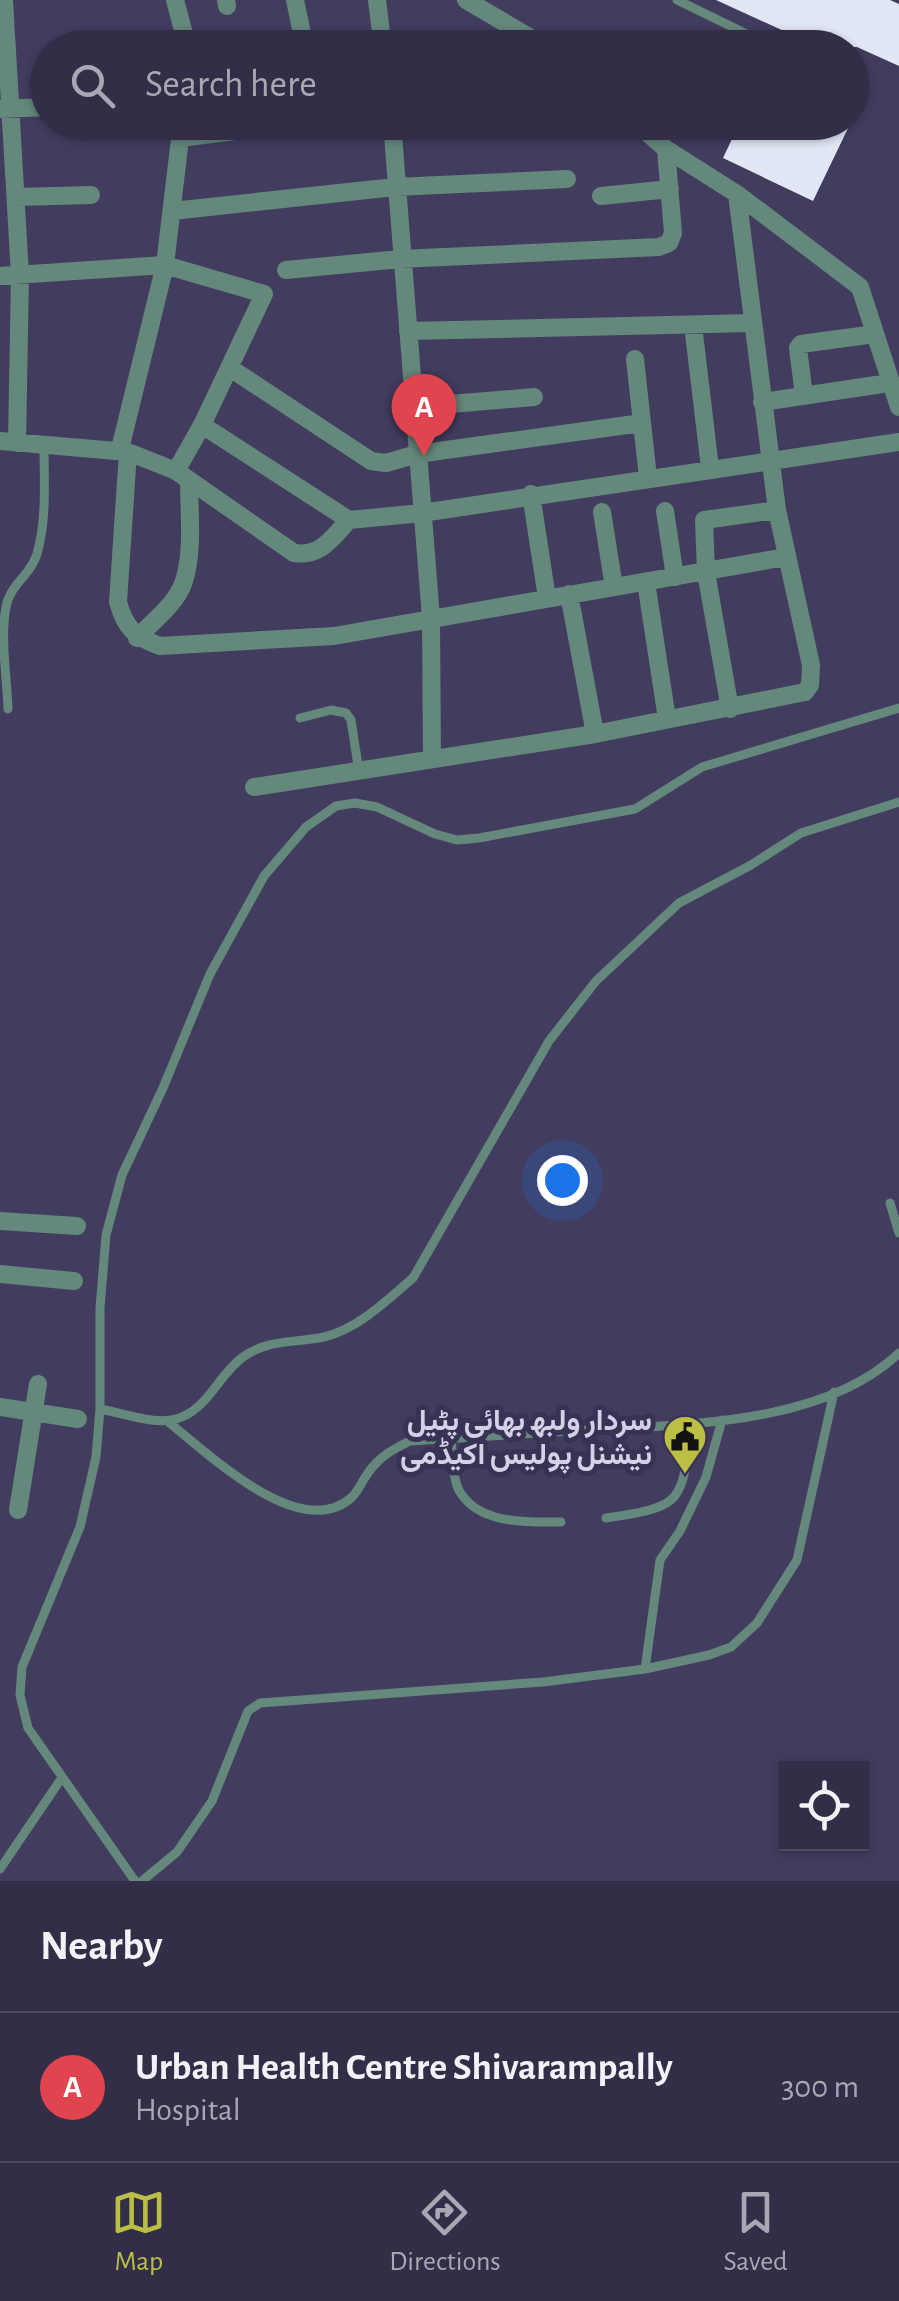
<!DOCTYPE html>
<html lang="en">
<head>
<meta charset="utf-8">
<style>
	body { margin:0; font-family:"Alegreya Sans",Vazirmatn,sans-serif; background:#3d3a52; color:#f1f3f6 }
	.controls { position:absolute; right:30px; bottom:30px; display:grid; overflow:hidden; border-radius:0px; box-shadow:0 2px 8px #0004 }
	.controls button { width:90px; height:90px; display:grid; place-items:center; padding:0; border:0; border-bottom:2px solid #4d4a60; background:#322e47; color:#f1f3f6; font:50px sans-serif }
	.you { position:absolute; left:562px; top:1180px; width:35px; height:35px; margin:-25px; border:8px solid #fff; border-radius:50%; background:#1a73e8; box-shadow:0 0 0 15px #1a73e833 }
	.badge { display:grid; place-items:center; width:65px; height:65px; border-radius:50%; background:#bbc044; color:#fff; font-size:32px; font-weight:700 }
	.pin { position:absolute; translate:-50% -82px; filter:drop-shadow(0 2px 5px #0008) }
	.pin::after { content:''; position:absolute; top:52px; width:35px; height:30px; background:inherit; clip-path:polygon(0 0,100% 0,50% 100%) }
	.list { margin:0; padding:0; list-style:none }
	h2 { display:flex; justify-content:space-between; align-items:center; height:130px; margin:0; padding:0 40px; font-size:42px }
	h2 small { font-size:32px; font-weight:400; color:#a8a8b4 }
	.list li { display:grid; grid-template-columns:65px 1fr auto; gap:30px; align-items:center; box-sizing:border-box; height:150px; padding:0 40px; border-top:2px solid #4d4a60 }
	.list b { display:block; font-size:38px; white-space:nowrap }
	.list p { margin:0; font-size:32px; white-space:nowrap; color:#a8a8b4 }
	.list em { font-size:32px; font-style:normal; color:#a8a8b4 }
	.icon { flex:none; width:55px; height:55px; fill:none; stroke:currentColor; stroke-width:2; stroke-linecap:round; stroke-linejoin:round }
	.map { position:relative; flex:none; width:899px; height:1881px; overflow:hidden }
	.search { position:absolute; background:#322e47; box-shadow:0 2px 8px #0004; left:30px; right:30px; top:30px; height:110px; display:flex; align-items:center; gap:25px; box-sizing:border-box; padding:0 35px; border-radius:55px; color:#a8a8b4; font-size:38px }
	.sheet { height:280px; background:#322e47 }
	nav { display:flex; justify-content:space-around; align-items:center; box-sizing:border-box; height:140px; border-top:2px solid #4d4a60; background:#322e47; font-size:28px; color:#a8a8b4 }
	nav a { display:grid; justify-items:center; gap:5px }
	nav .on { color:#bbc044 }
	.map>svg:first-child { display:block }
</style>
</head>
<body>
<div class="map">
<svg width="899" height="1881" viewBox="0 0 899 1881">
	<rect width="100%" height="100%" fill="#423d5f"/>
	<path fill="#e2e7f5" d="M716,0H890L899,4V66L857,47L776,48L784,31Z
		M740,122H851L813,201L723,158Z"/>
	<g fill="none" stroke-linecap="round" stroke-linejoin="round">
		<path stroke="#65887c" stroke-width="9" d="M677,0L757,39
			M8,709C7,676 0,639 6,607C10,584 31,575 37,554C47,519 44,480 44,444
			M300,718L331,710L346,713L351,720L359,772
			M890,1203L899,1233
			M100,1409C123,1413 153,1425 176,1419C207,1411 218,1375 243,1357C268,1339 295,1343 324,1337C358,1329 387,1300 413,1278L549,1041L596,981L679,903L751,865L801,833L899,802
			M167,1421C207,1452 299,1543 351,1498C358,1492 362,1481 368,1473C379,1457 393,1449 410,1441C471,1437 532,1433 593,1430C690,1424 824,1424 899,1353
			M451,1438C453,1454 452,1479 460,1492C480,1525 528,1522 561,1522
			M606,1518C688,1506 679,1502 693,1424
			M645,1669L660,1560L680,1531L706,1477L722,1420
			M0,1869L61,1779
			M135,1881L28,1728L20,1695L22,1667L80,1527L96,1457L100,1409V1308L106,1235L122,1175L163,1088L210,974L264,876L306,827L336,806L355,803L377,807L435,834L457,840L479,838L635,809L702,767L899,708
			M142,1881L177,1852L212,1801L248,1711L260,1703L543,1682L645,1669L709,1655L731,1647L757,1623L797,1560L834,1392"/>
		<path stroke="#65887c" stroke-width="18" d="M4,0L20,275L17,443
			M175,0L187,45
			M226,0L227,6
			M295,0L305,48
			M377,0L383,48
			M466,0L548,48
			M0,109L48,107
			M392,122L431,618L432,759
			M635,122L666,149L737,194L860,287L899,407
			M180,138L307,122
			M601,196L670,189
			M16,197L91,195
			M172,211L395,187L567,179
			M286,270L400,259L659,247L669,243L673,233L666,149
			M0,276L165,265L264,294L202,425L176,471
			M693,325L710,468
			M408,331L752,323
			M635,359L642,423
			M230,368L371,461L386,463L417,454L642,423L648,477
			M804,396L798,348L801,344L875,334
			M762,402L889,383
			M414,407L534,397
			M202,425L349,520L422,513L899,442
			M0,441L128,452L176,471L294,553C321,557 332,538 349,520
			M120,449L165,265L182,122
			M128,452L118,602C125,628 135,637 160,646L334,636L786,557
			M531,494L547,598
			M665,511L675,577
			M602,512L614,587
			M646,582L667,719
			M569,594L595,734
			M137,638C152,622 175,605 183,584C194,553 189,513 189,481
			M730,709L706,572L704,520L777,510
			M254,787L595,734L805,692L810,685L811,665L777,510L737,194
			M0,1221L77,1226
			M0,1274L74,1281
			M0,1407L78,1419
			M18,1510L38,1384"/>
	</g>
	<defs>
		<symbol id="civic-pin" viewBox="-11 -11 22 30"><path d="M0 17L-7.5 6A9.5 9.5 0 1 1 7.5 6Z" fill="#bbc044" stroke="#383254"/><path d="M-.6-6.5H3V-4.5H.6V-3L4-1V1h2V6H-6V1h2V-1L-.6-3ZM-1.2 2.5V6h2.4V2.5Z" fill="#111"/></symbol>
	</defs>
	<g fill-rule="evenodd">
		<use href="#civic-pin" x="660" y="1412" width="50" height="68"/>
	</g>
	<g text-anchor="middle" stroke-width="10" stroke-linejoin="round" paint-order="stroke">
		<g font-size="30" font-weight="bold" fill="#d4d1e7" stroke="#383254" text-anchor="end">
			<text x="652" y="1430">سردار ولبھ بھائی پٹیل<tspan x="652" dy="34">نیشنل پولیس اکیڈمی</tspan></text>
		</g>
	</g>
</svg>
<div class="controls">
<button><svg class="icon" aria-label="locate" viewBox="0 0 24 24"><circle cx="12" cy="12" r="6"/><path d="M12 2v4M12 18v4M2 12h4M18 12h4"/></svg></button>
</div>
<div class="you"></div>
<div class="pin badge" style="left:424px;top:456px;background:#e0444e">A</div>
<div class="search"><svg class="icon" aria-label="search" viewBox="0 0 24 24"><circle cx="10" cy="10" r="6"/><path d="M15 15l6 6"/></svg>Search here</div>
</div>
<section class="sheet">
<h2>Nearby<small></small></h2>
<ul class="list">
<li><span class="badge" style="background:#e0444e">A</span><div><b>Urban Health Centre Shivarampally</b><p>Hospital</p></div><em>300 m</em></li>
</ul>
</section>
<nav>
<a class="on"><svg class="icon" aria-label="map" viewBox="0 0 24 24"><path d="M3 6l6-2 6 2 6-2v14l-6 2-6-2-6 2zM9 4v14M15 6v14"/></svg>Map</a>
<a><svg class="icon" aria-label="directions" viewBox="0 0 24 24"><path d="M12 3l9 9-9 9-9-9zM9 14v-3h6M13 9l2 2-2 2"/></svg>Directions</a>
<a><svg class="icon" aria-label="saved" viewBox="0 0 24 24"><path d="M7 4h10v16l-5-4-5 4z"/></svg>Saved</a>
</nav>
</body>
</html>
